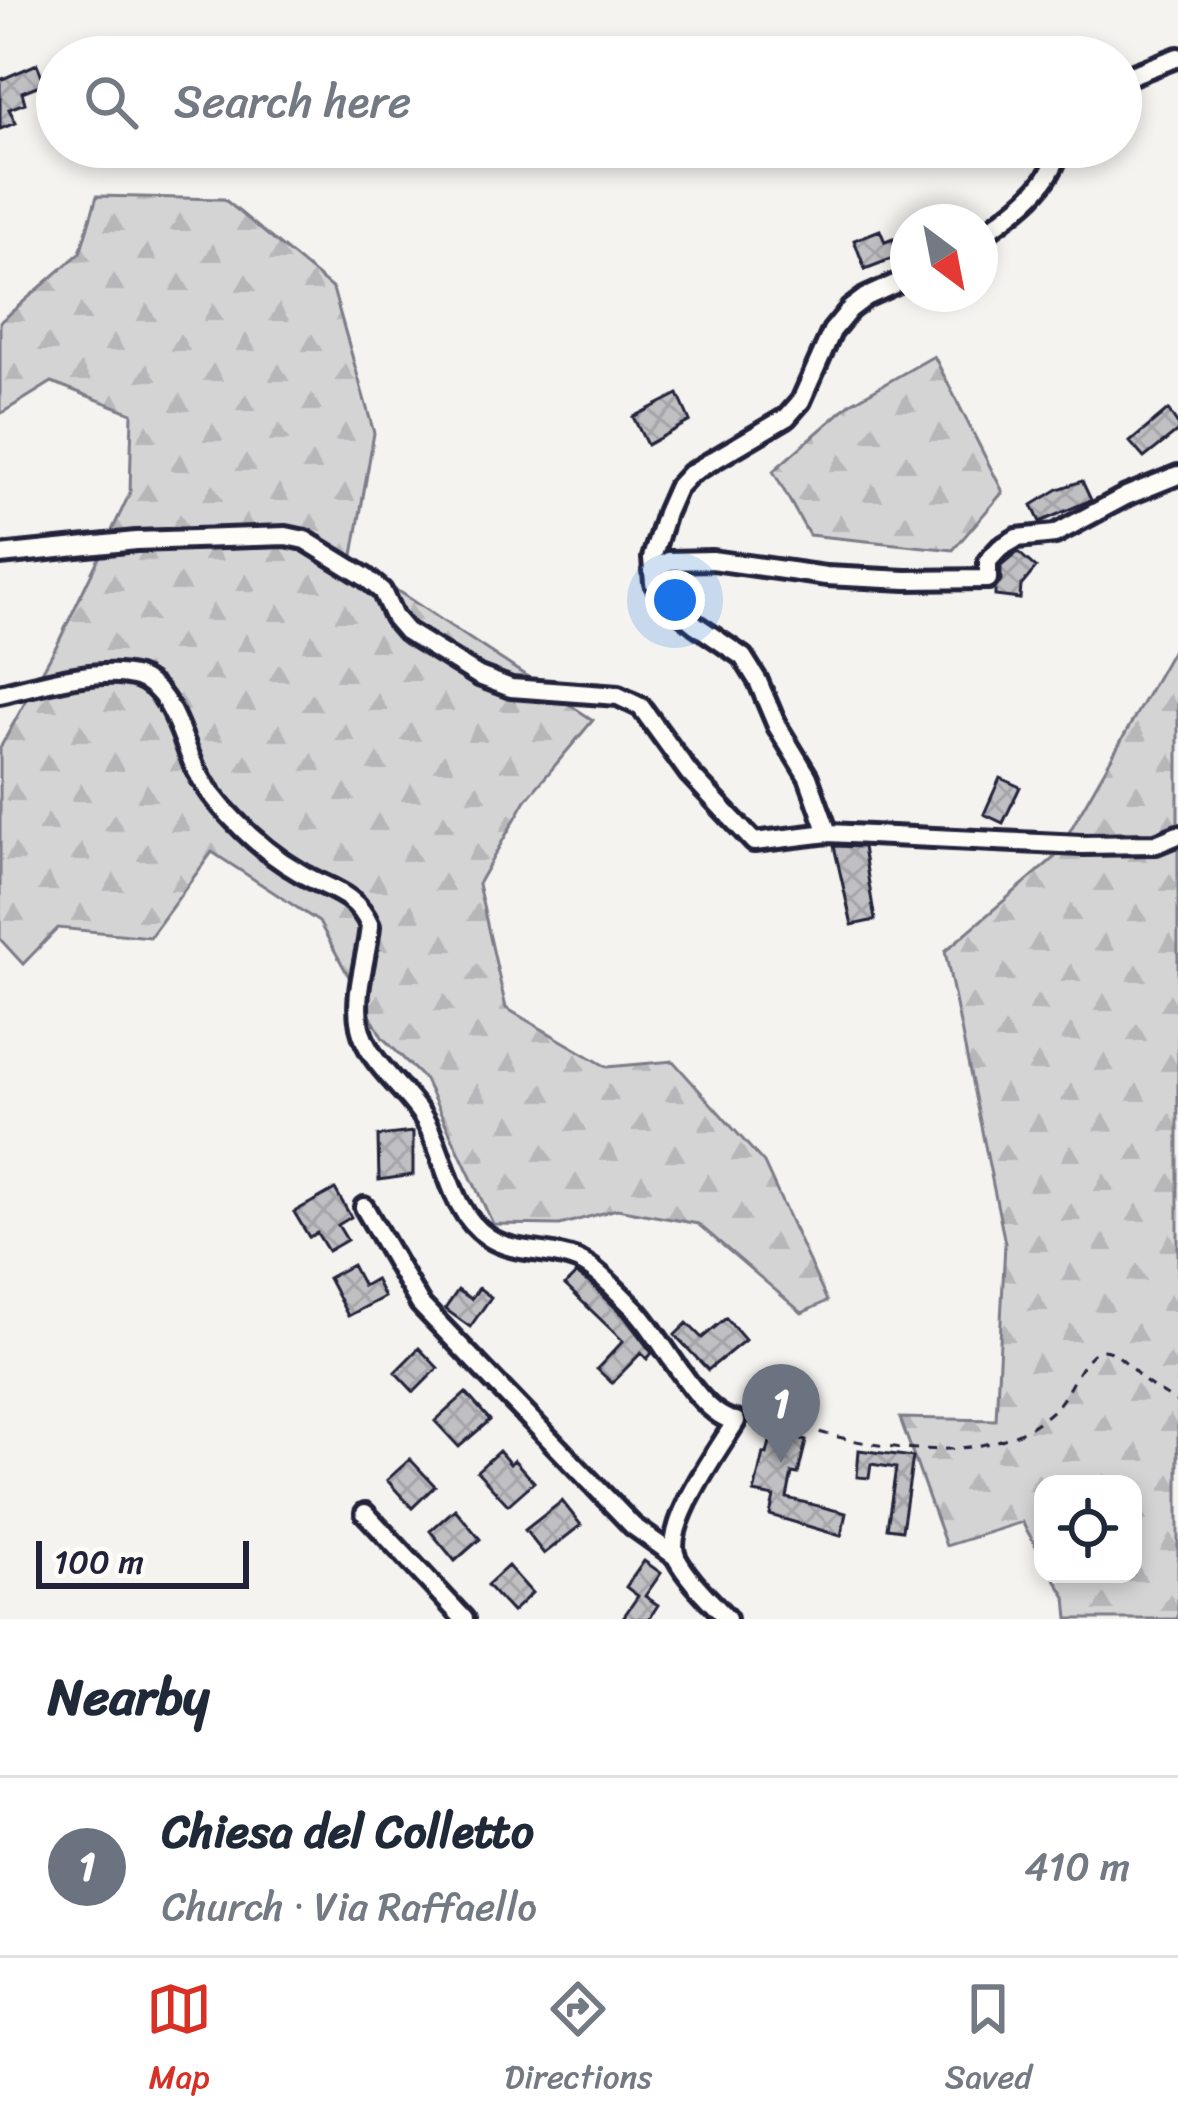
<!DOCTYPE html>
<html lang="en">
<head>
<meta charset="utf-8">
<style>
	body { margin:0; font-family:Sriracha,sans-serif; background:#f2f2f3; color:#1f2937 }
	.controls { position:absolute; right:36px; bottom:36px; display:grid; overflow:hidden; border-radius:24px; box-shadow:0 6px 18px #0003 }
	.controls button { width:108px; height:108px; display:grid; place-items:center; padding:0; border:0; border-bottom:3px solid #e0e1e3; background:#fff; color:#1f2937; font:60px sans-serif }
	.compass { position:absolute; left:890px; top:204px; width:108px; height:108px; border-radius:50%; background:#fff; box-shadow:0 6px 18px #0003; rotate:148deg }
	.scale { position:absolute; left:36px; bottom:30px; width:213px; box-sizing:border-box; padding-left:12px; border:6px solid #22223b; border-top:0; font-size:33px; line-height:42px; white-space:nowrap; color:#22223b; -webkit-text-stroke:9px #fdfcf7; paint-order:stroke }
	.you { position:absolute; left:675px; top:600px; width:42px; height:42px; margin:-30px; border:9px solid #fff; border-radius:50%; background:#1a73e8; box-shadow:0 0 0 18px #1a73e833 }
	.badge { display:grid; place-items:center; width:78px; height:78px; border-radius:50%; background:#d93025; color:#fff; font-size:39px; font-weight:700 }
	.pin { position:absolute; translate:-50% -99px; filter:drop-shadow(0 3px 6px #0008) }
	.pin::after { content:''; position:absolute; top:63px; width:42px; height:36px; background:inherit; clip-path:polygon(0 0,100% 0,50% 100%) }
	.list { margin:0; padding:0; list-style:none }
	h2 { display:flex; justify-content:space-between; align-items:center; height:156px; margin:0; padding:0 48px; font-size:51px }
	h2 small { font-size:39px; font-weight:400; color:#747a83 }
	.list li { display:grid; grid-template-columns:78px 1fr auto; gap:36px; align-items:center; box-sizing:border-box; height:180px; padding:0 48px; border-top:3px solid #e0e1e3 }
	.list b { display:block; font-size:45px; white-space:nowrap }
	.list p { margin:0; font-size:39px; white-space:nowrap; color:#747a83 }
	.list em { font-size:39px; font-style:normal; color:#747a83 }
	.icon { flex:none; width:66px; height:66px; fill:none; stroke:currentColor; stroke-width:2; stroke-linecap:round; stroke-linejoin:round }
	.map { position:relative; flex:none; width:1178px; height:1619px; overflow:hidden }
	.search { position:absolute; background:#fff; box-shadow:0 6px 18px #0003; left:36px; right:36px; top:36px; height:132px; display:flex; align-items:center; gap:30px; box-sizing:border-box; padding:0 42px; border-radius:66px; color:#747a83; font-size:45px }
	.sheet { height:336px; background:#fff }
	nav { display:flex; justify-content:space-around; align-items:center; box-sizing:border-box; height:168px; border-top:3px solid #e0e1e3; background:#fff; font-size:33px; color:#747a83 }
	nav a { display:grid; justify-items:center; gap:6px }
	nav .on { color:#d93025 }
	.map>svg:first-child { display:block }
</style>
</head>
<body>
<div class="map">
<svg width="1178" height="1619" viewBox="0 0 1178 1619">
	<defs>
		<pattern id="forest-firs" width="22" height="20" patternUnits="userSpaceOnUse" patternTransform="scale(3)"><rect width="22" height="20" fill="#d5d4d5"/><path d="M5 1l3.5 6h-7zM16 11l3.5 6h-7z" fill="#b7b6b8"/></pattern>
		<pattern id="building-cross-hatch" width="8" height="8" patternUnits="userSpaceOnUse" patternTransform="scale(3)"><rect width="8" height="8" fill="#c0bfc2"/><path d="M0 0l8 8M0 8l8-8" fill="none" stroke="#a5a4a8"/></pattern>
	</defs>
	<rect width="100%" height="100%" fill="#f4f3ef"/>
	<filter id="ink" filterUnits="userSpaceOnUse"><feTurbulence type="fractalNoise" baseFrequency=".00833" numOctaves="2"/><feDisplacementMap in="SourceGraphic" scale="24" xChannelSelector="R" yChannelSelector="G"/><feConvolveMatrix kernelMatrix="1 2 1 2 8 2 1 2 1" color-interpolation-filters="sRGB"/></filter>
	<g filter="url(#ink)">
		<path fill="url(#forest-firs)" stroke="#7c7b88" stroke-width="3" d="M97,196L224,199L333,289L374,433L352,561L593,720L526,800L478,884L506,1008L607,1067L673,1061L764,1163L827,1301L802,1313L698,1224L617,1209L560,1225L493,1224L425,1080L382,1037L319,922L212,852L150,937L58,928L23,964L0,939V748L59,641L130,493L132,413L52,382L0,414V322L80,253Z
			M934,356L1003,492L953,550L809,535L773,471L851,403Z
			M1178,641V1619H1068L1066,1597L1052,1574H1133V1484H1043V1558L1022,1522L946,1546L900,1418L996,1420L1005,1243L945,951L1055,857Z"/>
		<path fill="url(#building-cross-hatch)" stroke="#22223b" stroke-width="3" d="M37,64L45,83L22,92L25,103L9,109L16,123L0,129V80Z
			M880,230L885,242L893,239L899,256L865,269L854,240Z
			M678,394L690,421L647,445L633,417Z
			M1168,410L1178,425V431L1144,458L1130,442Z
			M1082,481L1091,500L1040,522L1032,505L1058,489Z
			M1018,552L1036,568L1021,586L1020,599L995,596V589L1001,580V566Z
			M1000,778L1020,787L1003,823L984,814Z
			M834,846L863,847L875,920L852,925Z
			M413,1132V1175L379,1180L378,1136Z
			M335,1189L351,1217L338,1225L347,1240L328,1251L317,1233L309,1237L294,1212Z
			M352,1265L363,1286L375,1279L384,1297L348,1316L328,1278Z
			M576,1274L591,1284L624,1316L652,1353L647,1359L641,1353L612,1383L597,1369L623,1341L565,1285Z
			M479,1288L491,1297L470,1327L445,1309L458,1290L471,1299Z
			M726,1318L745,1340L708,1370L675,1335L687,1323L702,1338Z
			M419,1348L438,1368L414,1392L395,1372Z
			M466,1393L490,1420L459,1447L435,1421Z
			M798,1407L803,1408L799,1439L806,1441L798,1474L792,1473L787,1498L846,1513L841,1536L770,1515L774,1497L754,1493L763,1453L767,1454L774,1425L790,1429Z
			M859,1450L913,1457L902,1530L887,1528L896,1468L871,1464L869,1478L857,1477Z
			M499,1451L510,1464L514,1460L534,1482L508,1505L477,1471Z
			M410,1459L435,1486L412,1508L387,1480Z
			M562,1501L581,1525L544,1554L525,1530Z
			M455,1509L480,1539L455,1561L430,1531Z
			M644,1561L661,1573L645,1596L658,1605L649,1619H622L638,1596L626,1587Z
			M508,1566L532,1593L512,1612L487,1585Z"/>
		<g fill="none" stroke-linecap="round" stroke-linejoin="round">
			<defs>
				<path id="minor" d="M1121,79L1178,57
					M980,236C1012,213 1051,188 1060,147
					M0,555L136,541L286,536L305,540L365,577L382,591L394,617L406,631L479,676L511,688L618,696L641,707L689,773L754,842L828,833L1081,845L1156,844L1178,835
					M652,571L669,561L712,560L826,576L906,580L988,579V561L1000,548L1017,538L1055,534L1126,496L1178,475
					M0,694C36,685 102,666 137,677C172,689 181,738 195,768C205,787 219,805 234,820C252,839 276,859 299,872C328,890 355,891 370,926C367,959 353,994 360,1027C368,1063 404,1087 423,1117C447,1155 447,1209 488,1237C515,1255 548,1248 577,1260C597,1268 617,1292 633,1307C661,1333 698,1417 736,1421C719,1449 661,1528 677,1559C689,1581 710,1600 727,1619
					M828,833L808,777L777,726L758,681L743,657L696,625L667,601L654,583L652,558L666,513L677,488L690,474L787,417L801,401L832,331L850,309L866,297L908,278
					M364,1207L420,1304L633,1526L675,1556
					M365,1513L464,1619"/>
			</defs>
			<use href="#minor" stroke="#22223b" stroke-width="26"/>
			<path stroke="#22223b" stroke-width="3" stroke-dasharray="9 9" stroke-linecap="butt" d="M749,1423C761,1424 774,1421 786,1423C801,1425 816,1432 830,1435C886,1449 948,1457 1004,1439C1023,1433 1044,1420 1058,1405C1070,1392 1085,1349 1103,1350C1121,1352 1134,1373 1147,1383C1157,1390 1168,1396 1178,1403"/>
			<use href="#minor" stroke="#fdfcf7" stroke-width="16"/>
		</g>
	</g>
</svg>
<div class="controls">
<button><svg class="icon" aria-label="locate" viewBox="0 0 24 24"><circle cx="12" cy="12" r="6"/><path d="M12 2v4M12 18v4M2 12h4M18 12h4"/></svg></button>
</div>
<svg class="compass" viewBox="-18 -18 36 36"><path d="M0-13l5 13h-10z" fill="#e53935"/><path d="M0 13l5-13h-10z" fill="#747a83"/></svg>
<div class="scale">100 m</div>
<div class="you"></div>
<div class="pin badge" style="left:781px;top:1463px;background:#6b7280">1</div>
<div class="search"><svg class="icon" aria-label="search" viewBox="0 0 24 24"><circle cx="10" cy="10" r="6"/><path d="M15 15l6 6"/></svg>Search here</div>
</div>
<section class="sheet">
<h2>Nearby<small></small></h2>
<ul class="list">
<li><span class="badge" style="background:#6b7280">1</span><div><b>Chiesa del Colletto</b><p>Church · Via Raffaello</p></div><em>410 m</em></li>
</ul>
</section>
<nav>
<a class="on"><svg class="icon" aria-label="map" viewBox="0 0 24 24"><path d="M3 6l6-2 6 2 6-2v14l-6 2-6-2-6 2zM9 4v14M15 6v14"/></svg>Map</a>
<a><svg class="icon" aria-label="directions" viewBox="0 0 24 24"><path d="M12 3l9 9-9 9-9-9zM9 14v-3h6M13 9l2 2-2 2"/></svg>Directions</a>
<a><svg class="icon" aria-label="saved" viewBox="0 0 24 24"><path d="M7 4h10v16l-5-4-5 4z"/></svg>Saved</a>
</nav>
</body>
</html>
